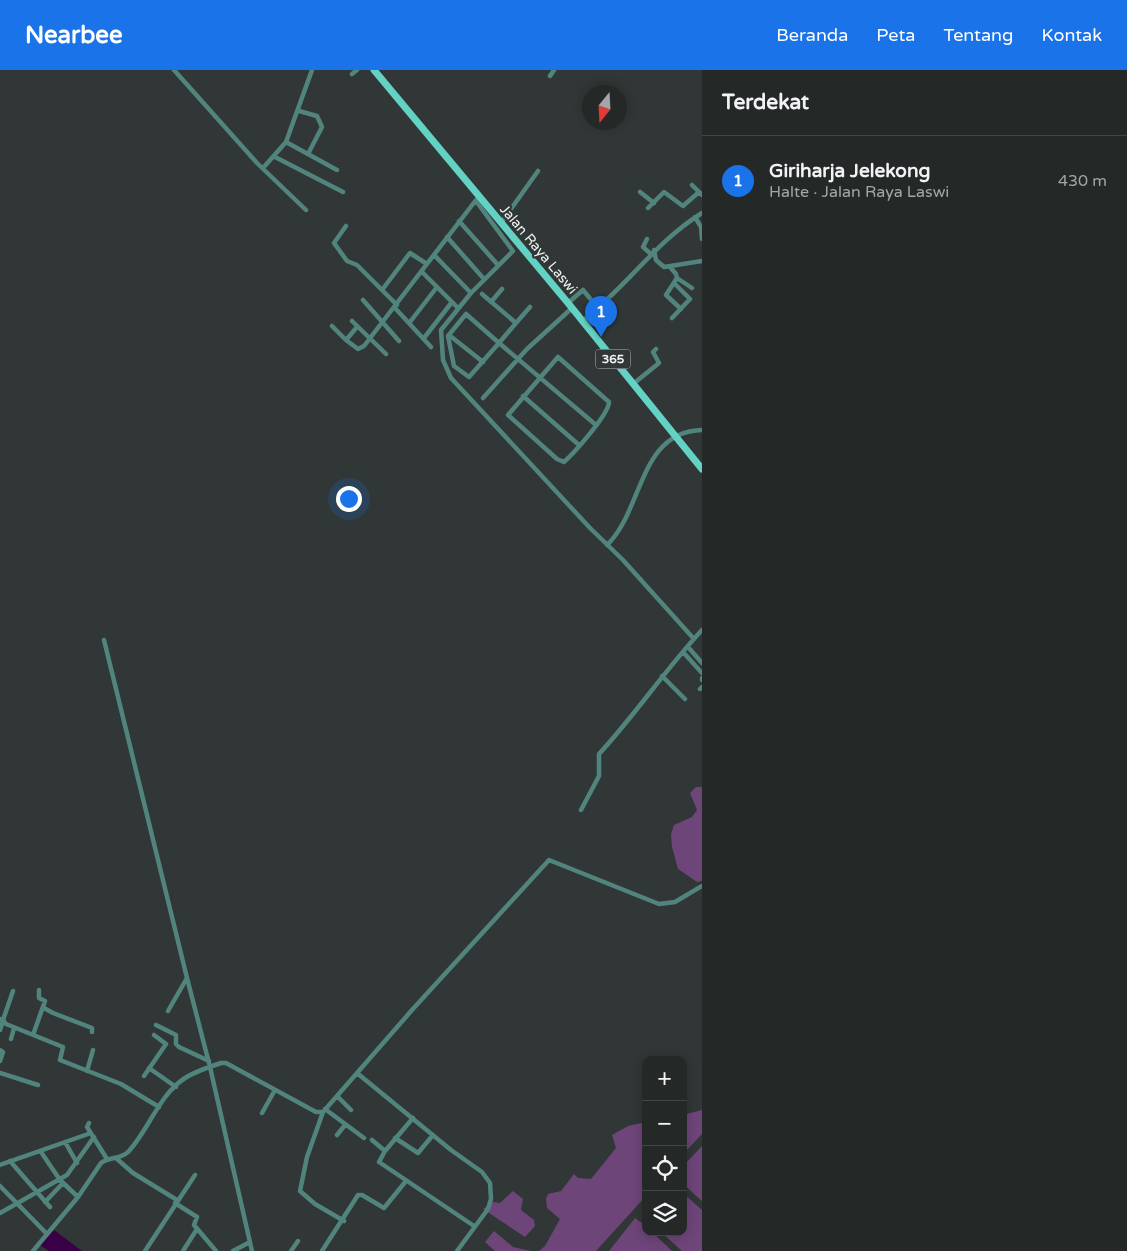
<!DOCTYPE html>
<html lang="id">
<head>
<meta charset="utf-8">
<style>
	body { margin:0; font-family:"Varela Round",sans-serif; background:#303534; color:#f1f3f6 }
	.controls { position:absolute; right:15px; bottom:15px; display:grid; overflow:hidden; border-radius:10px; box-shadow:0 2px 12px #0003 }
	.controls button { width:45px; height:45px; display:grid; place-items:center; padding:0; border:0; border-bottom:1px solid #414545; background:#242928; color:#f1f3f6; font:25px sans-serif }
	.compass { position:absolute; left:582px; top:15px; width:45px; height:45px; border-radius:50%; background:#242928; box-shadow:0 2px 12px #0003; rotate:198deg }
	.you { position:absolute; left:348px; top:428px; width:18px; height:18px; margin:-12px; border:4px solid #fff; border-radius:50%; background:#1a73e8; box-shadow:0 0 0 8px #1a73e833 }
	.badge { display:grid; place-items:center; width:32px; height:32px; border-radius:50%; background:#1a73e8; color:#fff; font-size:16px; font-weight:700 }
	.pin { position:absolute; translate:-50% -41px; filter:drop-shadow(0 1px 2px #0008) }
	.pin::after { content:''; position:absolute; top:26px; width:18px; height:15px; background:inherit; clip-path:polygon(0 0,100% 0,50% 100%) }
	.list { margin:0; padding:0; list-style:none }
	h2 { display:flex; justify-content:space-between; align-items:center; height:65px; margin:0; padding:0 20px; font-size:21px }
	h2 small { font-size:16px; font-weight:400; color:#a3a6a8 }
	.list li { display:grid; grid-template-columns:32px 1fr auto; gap:15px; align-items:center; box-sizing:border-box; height:90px; padding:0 20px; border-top:1px solid #414545 }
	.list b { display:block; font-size:19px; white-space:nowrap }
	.list p { margin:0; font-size:16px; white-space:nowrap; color:#a3a6a8 }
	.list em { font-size:16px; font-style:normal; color:#a3a6a8 }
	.icon { flex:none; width:28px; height:28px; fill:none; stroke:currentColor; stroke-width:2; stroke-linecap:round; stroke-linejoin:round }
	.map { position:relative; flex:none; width:702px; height:1181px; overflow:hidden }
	header { display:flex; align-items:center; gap:30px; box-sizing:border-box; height:70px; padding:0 25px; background:#1a73e8; color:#fff }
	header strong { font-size:24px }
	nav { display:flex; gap:28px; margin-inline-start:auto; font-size:18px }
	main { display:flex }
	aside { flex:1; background:#242928 }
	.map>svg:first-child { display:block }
</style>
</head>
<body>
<header>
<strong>Nearbee</strong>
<nav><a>Beranda</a><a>Peta</a><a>Tentang</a><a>Kontak</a></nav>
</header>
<main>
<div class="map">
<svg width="702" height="1181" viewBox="0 0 702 1181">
	<rect width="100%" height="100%" fill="#303736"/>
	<path fill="#6e4579" d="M696,717H702V811L697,812L678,799L672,777L671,764L674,755L692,747L697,740L690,723Z
		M702,1040V1064L683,1084V1045Z
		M646,1052V1126L596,1181H539L545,1176L560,1149L547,1138L546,1129L548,1124L561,1121L574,1104L578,1108L591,1109L616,1078L612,1065L628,1056Z
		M702,1076V1131L683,1114V1096Z
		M513,1121L523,1129L521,1140L534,1150L535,1156L525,1167L483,1139L493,1132L500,1133Z
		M683,1123L702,1140V1181H682L661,1162H683Z
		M635,1148L646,1156V1162H652L672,1181H609Z
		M494,1161L513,1177L531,1181H495L485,1172Z"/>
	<path fill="#3a0046" d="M54,1160L82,1181H49L40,1175Z"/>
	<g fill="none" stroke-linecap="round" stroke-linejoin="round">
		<path stroke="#52847e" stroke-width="4.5" d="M174,0L257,93L306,140
			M312,0L286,72L337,100
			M352,4L357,0
			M550,6L554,0
			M299,41L317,46L322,57L308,84
			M275,87L343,122
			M263,98L286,72
			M692,115L702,125
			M640,122L654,133
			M476,131L513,181L471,223L441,260L443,290L451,308L590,458L623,490L694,569
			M648,138L664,122L683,136L699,122
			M695,147L701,157L702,169
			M459,151L498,195
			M501,153L538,101
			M346,156L334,173L347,191L357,195L382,220
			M447,167L484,209
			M647,169L643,177L651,184
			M654,180L656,190L664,197L702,191
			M434,185L471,223
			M670,197L676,204L677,208L666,225L681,239
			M422,202L458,238
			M677,208L692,218
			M482,224L516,253L499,273L466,244L448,266L454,296L469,307L499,273L596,355
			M363,230L399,271
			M491,232L502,219
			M568,233L583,220L592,231
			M397,235L382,220L410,183L427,194
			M395,238L431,277
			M672,248L690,229L674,213
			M352,251L386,284
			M582,251C626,218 655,172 702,143
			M410,252L437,217
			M516,253L530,237
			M332,256L346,270L357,257
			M449,265L483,292
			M424,268L452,232
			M346,270L358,279L364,276L476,130
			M558,287L609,332C609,344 574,383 564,392L557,389L508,345Z
			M633,314L659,293L653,282L656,279
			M523,326L579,375
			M483,328L527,279L572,238
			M607,475C643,441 639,361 702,360
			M104,570L187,908L168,941
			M688,577L702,593
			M683,582L702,603
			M662,606L685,629
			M702,608V610
			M700,619L702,617
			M581,740L599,706V684C635,645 665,600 702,560
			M187,908L210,997L252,1181
			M13,921L3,950L6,954L63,977L60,990L121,1014L159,1037
			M44,938L53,943L92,958V962
			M0,949L3,950L0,960
			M156,955L176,965V974L179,977L209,991
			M33,965L45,931L39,928V920
			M11,969L14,958
			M0,980L3,982L0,991
			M149,998L176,1017
			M87,1001L93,980
			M0,1003L38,1015
			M357,1003L451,1080L482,1102L490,1113L491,1129L488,1139L457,1181
			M144,1006L166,974L154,965
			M337,1026L351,1040
			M325,1039L364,1068
			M323,1042L307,1087L300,1121L315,1134L344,1151
			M262,1043L275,1020
			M413,1048L385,1081L379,1092L474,1156
			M89,1053L87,1057L107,1089
			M337,1065L345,1055
			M395,1068L418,1083L433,1065
			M372,1070L385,1081
			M65,1072L77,1093
			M41,1082L60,1110L78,1127
			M117,1089L133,1103L177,1130
			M10,1091L50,1137
			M0,1095L91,1063
			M0,1116L47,1164
			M45,1132L63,1113
			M175,1133L197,1147L194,1155L216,1181
			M0,1143L67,1105L94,1067
			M33,1181L78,1127L101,1093C110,1086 121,1090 129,1081C149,1059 159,1025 185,1008C196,1001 209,997 221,993H226L316,1042H323L412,940L549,790L659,834L675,832L702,816
			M145,1181L195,1105
			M183,1181L197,1159
			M233,1181L250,1172
			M291,1181L298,1171
			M322,1181L358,1125H362L384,1138L406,1111"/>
		<path stroke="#63d2c5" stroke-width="7" d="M374,0L568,233L702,399"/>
	</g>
	<g text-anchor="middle" stroke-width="4.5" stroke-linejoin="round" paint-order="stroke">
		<rect fill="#303736" stroke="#b6bbba" stroke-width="1" x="595.5" y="279.5" width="35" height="19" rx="4"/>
		<g font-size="12" font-weight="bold" fill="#eff4f3">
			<text x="613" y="293">365</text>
		</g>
		<g font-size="14" fill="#eff4f3" stroke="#303736">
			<text transform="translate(539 179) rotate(50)" y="5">Jalan Raya Laswi</text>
		</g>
	</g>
</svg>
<div class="controls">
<button>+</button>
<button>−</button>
<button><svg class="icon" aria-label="locate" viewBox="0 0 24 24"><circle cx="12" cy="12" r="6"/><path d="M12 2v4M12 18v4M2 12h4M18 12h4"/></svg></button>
<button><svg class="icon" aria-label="layers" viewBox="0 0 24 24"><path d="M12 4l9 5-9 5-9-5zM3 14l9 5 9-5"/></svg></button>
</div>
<svg class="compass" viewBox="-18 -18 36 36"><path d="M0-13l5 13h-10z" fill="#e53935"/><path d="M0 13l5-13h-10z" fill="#a3a6a8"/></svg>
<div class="you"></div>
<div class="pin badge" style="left:601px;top:267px">1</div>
</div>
<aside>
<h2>Terdekat<small></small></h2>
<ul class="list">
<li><span class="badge">1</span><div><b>Giriharja Jelekong</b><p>Halte · Jalan Raya Laswi</p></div><em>430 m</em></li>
</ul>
</aside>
</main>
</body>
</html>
